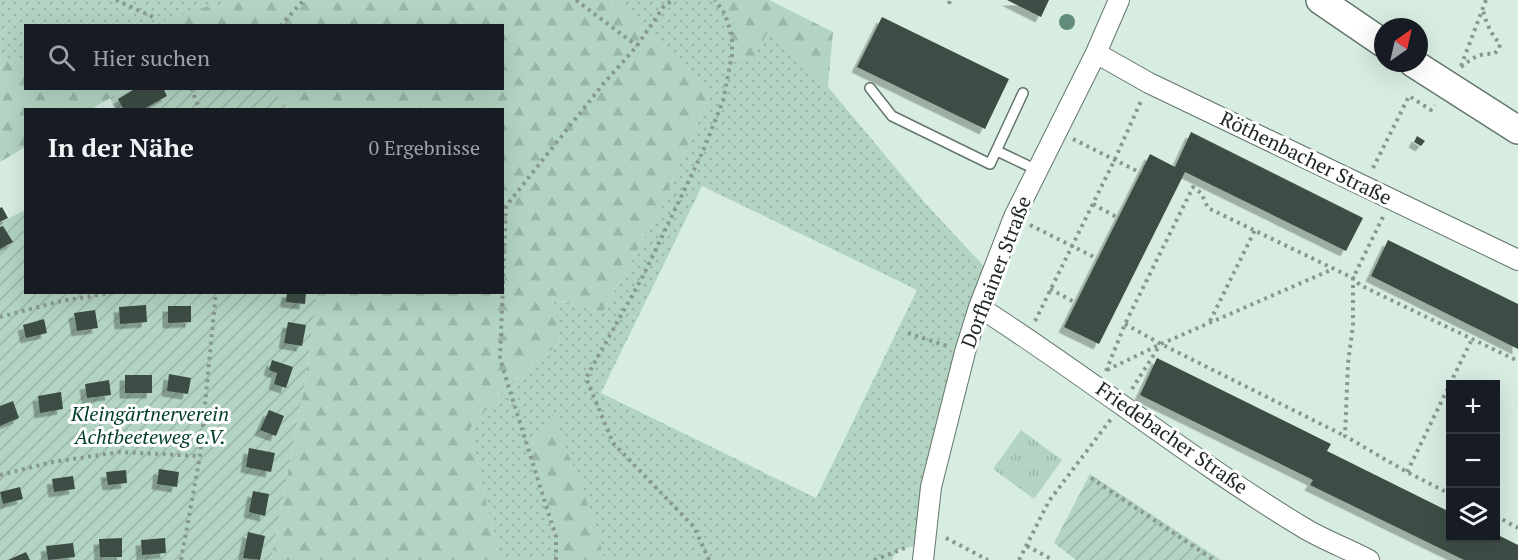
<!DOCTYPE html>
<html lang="de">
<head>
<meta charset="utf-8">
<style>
	body { margin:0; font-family:"PT Serif",serif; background:#20242c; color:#f1f3f6 }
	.controls { position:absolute; right:18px; bottom:18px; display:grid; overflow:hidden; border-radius:0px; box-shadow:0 6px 24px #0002 }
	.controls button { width:54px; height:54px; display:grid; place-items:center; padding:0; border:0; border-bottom:2px solid #363941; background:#171b24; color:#f1f3f6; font:30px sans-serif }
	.compass { position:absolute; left:1374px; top:18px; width:54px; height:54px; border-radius:50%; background:#171b24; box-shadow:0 6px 24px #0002; rotate:34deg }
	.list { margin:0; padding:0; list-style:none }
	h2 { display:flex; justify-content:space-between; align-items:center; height:78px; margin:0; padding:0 24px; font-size:26px }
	h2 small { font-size:20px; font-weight:400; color:#9ea1a6 }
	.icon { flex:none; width:33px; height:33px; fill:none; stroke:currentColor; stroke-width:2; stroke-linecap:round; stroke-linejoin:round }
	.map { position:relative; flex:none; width:1518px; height:560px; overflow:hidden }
	.search { position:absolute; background:#171b24; box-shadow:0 6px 24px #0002; left:24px; top:24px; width:480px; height:66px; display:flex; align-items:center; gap:15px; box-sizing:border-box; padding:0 21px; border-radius:0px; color:#9ea1a6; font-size:22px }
	.panel { position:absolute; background:#171b24; box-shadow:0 6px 24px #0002; left:24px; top:108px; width:480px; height:186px; border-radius:0px }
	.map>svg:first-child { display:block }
</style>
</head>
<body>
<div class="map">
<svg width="1518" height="560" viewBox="0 0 1518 560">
	<defs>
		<pattern id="grass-dots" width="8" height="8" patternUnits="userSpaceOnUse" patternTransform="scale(1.5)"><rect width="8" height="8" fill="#b3d4c2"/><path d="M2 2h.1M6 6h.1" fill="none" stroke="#9ab6a7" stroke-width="1.8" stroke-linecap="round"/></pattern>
		<pattern id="forest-firs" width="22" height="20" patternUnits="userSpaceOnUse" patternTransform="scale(1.5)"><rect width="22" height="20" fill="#b3d4c2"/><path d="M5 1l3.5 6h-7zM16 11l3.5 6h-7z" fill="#9ab6a7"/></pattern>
		<pattern id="park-tufts" width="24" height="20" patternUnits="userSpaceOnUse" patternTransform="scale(1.5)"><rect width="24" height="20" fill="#b3d4c2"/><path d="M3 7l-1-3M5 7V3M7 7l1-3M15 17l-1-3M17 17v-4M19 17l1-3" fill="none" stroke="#9ab6a7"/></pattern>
		<pattern id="garden-furrows" width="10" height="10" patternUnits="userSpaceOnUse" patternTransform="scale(1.5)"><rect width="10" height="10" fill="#b3d4c2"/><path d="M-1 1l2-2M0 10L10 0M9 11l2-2" fill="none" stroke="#9ab6a7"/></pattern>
		<filter id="shadow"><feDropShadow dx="-5.5" dy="5.5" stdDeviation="0" flood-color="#0004"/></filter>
	</defs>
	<rect width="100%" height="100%" fill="#d7ede1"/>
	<path fill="url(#grass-dots)" fill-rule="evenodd" d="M0,0H232L223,10L151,25L26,26L25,63L20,64L0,59Z
		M612,0H715C728,17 733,33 732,55L751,61L767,31L828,87L925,203L991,274L924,544L897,550L892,560H604L595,523L553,415L528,448L556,537V560H499L470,429L508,385L560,343L553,299L602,313L656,217L712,91ZM702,186L917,290L816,498L601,393Z"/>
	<path fill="url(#forest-firs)" d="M232,0H612L712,91L656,217L602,313L553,299L560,343L508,385L470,429L499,560H271L305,382L317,293L502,292V110L289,109L272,89L502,88V26H151L211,5L223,9Z
		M715,0H769L833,32L828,87L768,32L751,61L732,55C733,33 728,18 715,0Z
		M0,59L20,64L25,63L26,88L126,89L91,109L26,110L25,147L0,162Z
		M553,414L595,523L604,560H556V536L528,448Z"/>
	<path fill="url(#park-tufts)" d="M1021,430L1062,460L1034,499L993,469Z"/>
	<path fill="url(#garden-furrows)" d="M126,89H272L289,109H117L110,98Z
		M25,210L26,292L317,293L305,382L271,560H0V223Z
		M1090,474L1221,560H1076L1054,543Z"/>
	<path fill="#3c4e44" filter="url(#shadow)" d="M1007,0H1049L1041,17Z
		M882,17L1009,79L985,129L857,67Z
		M136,88H163L167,96L142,110H124L118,99Z
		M1191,132L1363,218L1346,251L1185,172L1099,344L1064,327L1150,154L1175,167Z
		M1417,136L1425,141L1421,146L1414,142Z
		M2,207L8,218L0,222V208Z
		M3,226L13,242L0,249V227Z
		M1388,240L1518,304V349L1371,276Z
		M287,292H306L305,304L286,302Z
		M146,305L147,322L120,324L119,307Z
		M168,306H191V322L168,323Z
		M95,310L98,328L77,331L74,313Z
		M44,319L47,333L26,338L23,325Z
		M288,322L306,325L302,346L284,343Z
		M1157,358L1331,444L1327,451L1450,512V538H1496V534L1518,545V560H1464L1310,485L1313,480L1140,395Z
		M272,360L293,367L286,388L274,384L277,373L269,370Z
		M169,374L191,378L188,394L167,391Z
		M125,375H152V393H125Z
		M109,380L111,395L87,398L85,384Z
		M61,392L63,409L40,413L38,396Z
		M13,401L19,418L0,426V406Z
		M269,410L284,416L276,436L260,430Z
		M249,448L275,453L271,472L246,467Z
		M159,469L179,472L177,487L157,484Z
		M126,470L127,483L108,485L106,472Z
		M73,476L75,489L54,492L52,479Z
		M20,487L23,499L3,504L0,492Z
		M253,491L269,494L265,516L249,512Z
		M248,532L265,536L260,560L243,558Z
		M122,538V557H100L99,539Z
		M165,538L166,553L142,555L141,540Z
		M73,543L75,557L48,560L46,546Z
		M26,552L30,560H8Z"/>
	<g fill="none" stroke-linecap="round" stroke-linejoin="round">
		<defs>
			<path id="lane" d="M870,88L892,116L990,164L1023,93
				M997,151L1037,170"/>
			<path id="street" d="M1096,53L1149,83L1518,260
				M979,307C1089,377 1191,460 1304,528C1324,540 1348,549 1369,560
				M923,560L931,487L965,352L979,307L1014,217L1096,53L1119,0"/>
			<path id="secondary" d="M1320,0L1383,43
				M1413,63L1518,130"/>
		</defs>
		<use href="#lane" stroke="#63766b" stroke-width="12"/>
		<use href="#street" stroke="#63766b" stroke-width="22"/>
		<use href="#secondary" stroke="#63766b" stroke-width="30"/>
		<path stroke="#88988f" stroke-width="4" stroke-dasharray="3 4.5" stroke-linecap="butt" d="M116,0L153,17
			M576,0L637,46
			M949,4L950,0
			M280,26L304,0
			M1461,66L1486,0
			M1461,67C1473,58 1478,53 1494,54L1499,49L1500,44C1491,34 1486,23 1483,10
			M191,88L200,110
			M165,89V88
			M1073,139L1141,173
			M1373,168L1409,96L1431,110L1435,105
			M1093,204L1118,218
			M1383,217L1353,278V325L1348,363L1345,436L1407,472L1450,494
			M1030,225L1098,259
			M1050,289L1076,303
			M0,317L61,301L117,292
			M1035,321L1115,159L1141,101
			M1210,321L1255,230
			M1125,324L1161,344L1345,436
			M908,333L947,346
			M1107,370L1161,344L1333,269
			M1106,371L1125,324L1193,187L1201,193L1208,208L1353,278L1360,285L1518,361
			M1132,389L1160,345
			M1407,472L1472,339
			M0,475L53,462L120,452L200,456
			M1091,478L1214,560
			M1496,516L1518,528
			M946,538L988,560
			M1027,546L1053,560
			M181,560L200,456L216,292
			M556,560V537L500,359L506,206L604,83L637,46L664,6L673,0
			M709,560L694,527L613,443L586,378L643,276L703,151L723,101L732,55V36L725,14L715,0
			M874,560L905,548
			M1019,560L1049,501L1111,419"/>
		<use href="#lane" stroke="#fff" stroke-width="9"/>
		<use href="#street" stroke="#fff" stroke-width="20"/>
		<use href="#secondary" stroke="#fff" stroke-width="27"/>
	</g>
	<circle fill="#618c7b" cx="1067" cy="22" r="8"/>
	<g text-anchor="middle" stroke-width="6" stroke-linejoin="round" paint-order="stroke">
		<g font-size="20" fill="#222a25" stroke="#fff">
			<text transform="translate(1306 158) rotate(26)" y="7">Röthenbacher Straße</text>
			<text transform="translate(996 272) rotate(-69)" y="7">Dorfhainer Straße</text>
			<text transform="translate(1172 438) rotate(35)" y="7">Friedebacher Straße</text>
		</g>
		<g font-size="20" font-style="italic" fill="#003d27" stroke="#fff">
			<text x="150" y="421">Kleingärtnerverein<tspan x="150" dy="23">Achtbeeteweg e.V.</tspan></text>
		</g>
	</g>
</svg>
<div class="controls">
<button>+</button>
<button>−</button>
<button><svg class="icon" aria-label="layers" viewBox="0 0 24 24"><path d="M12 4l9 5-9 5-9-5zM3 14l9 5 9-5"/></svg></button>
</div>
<svg class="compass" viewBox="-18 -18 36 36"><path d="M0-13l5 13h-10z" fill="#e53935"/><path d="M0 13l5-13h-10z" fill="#9ea1a6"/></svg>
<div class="search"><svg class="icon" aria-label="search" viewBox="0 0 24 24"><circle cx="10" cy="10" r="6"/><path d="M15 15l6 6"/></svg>Hier suchen</div>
<section class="panel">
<h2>In der Nähe<small>0 Ergebnisse</small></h2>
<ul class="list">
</ul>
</section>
</div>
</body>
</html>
